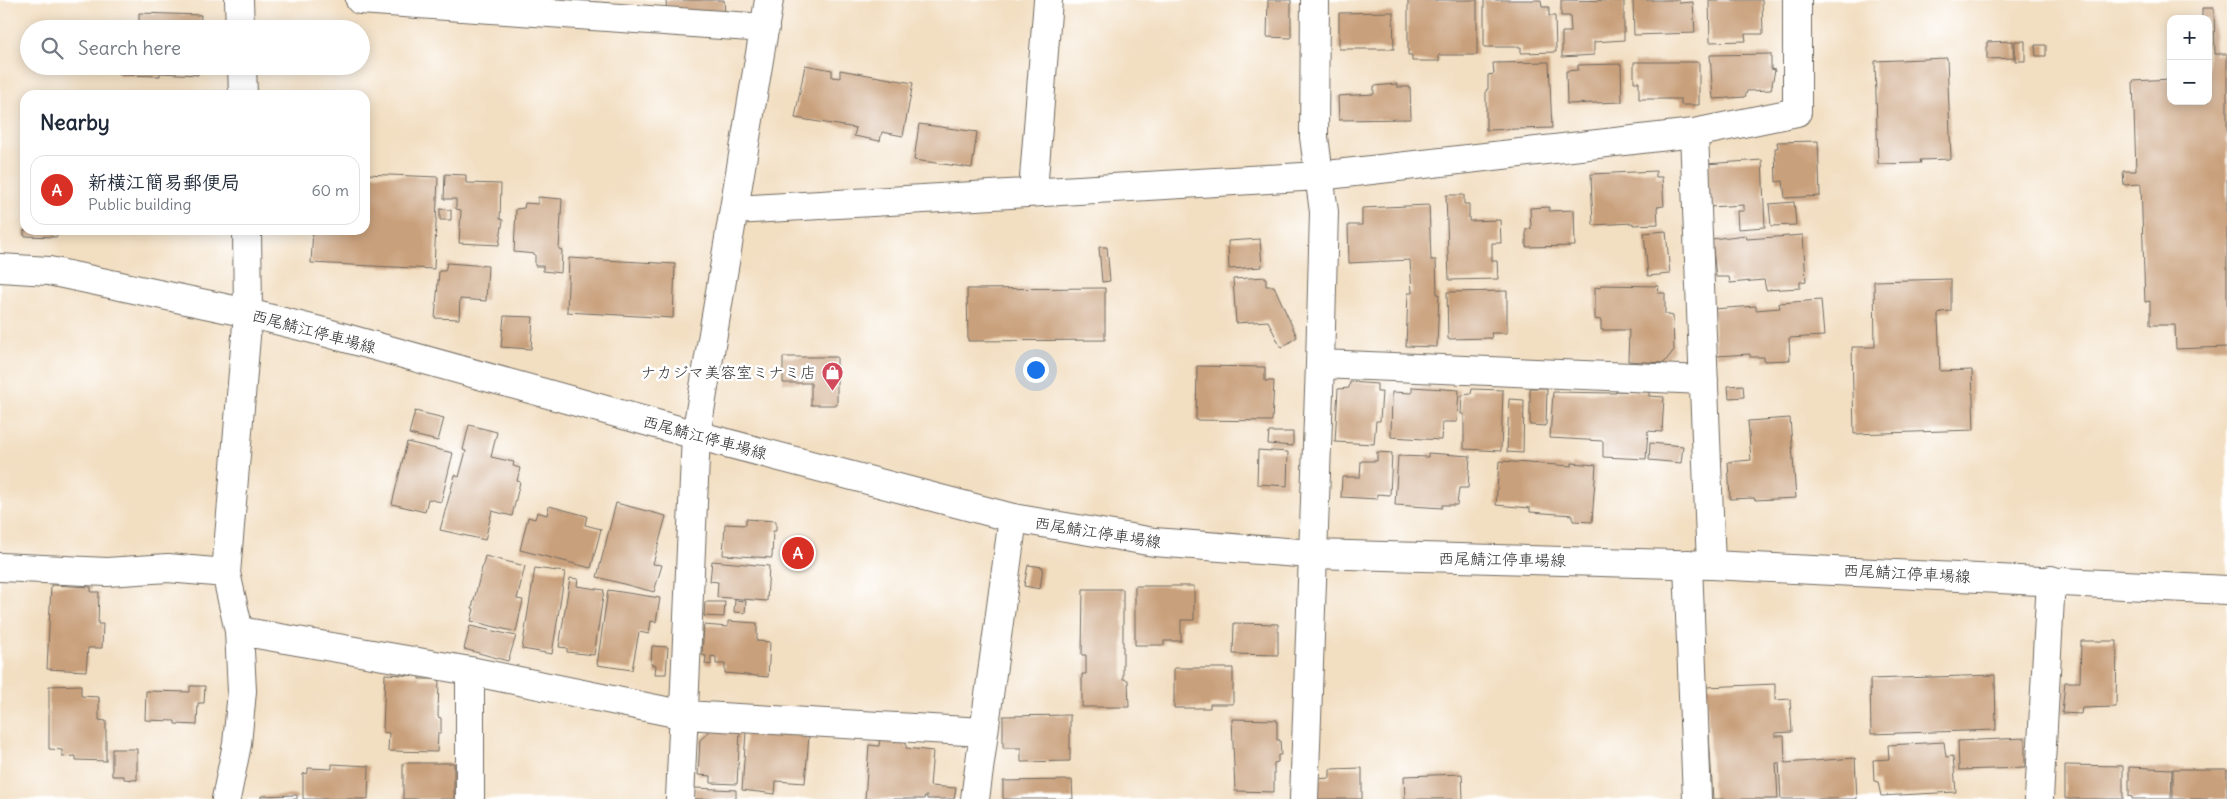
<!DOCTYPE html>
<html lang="en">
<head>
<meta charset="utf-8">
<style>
	body { margin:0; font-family:Delius,"Klee One",sans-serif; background:#f6f6f7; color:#1f2937 }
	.controls { position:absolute; right:15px; top:15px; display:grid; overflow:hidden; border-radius:10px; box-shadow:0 2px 12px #0003 }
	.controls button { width:45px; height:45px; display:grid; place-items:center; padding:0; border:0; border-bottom:1px solid #e0e1e3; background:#fff; color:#1f2937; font:25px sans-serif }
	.you { position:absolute; left:1035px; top:369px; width:18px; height:18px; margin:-12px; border:4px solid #fff; border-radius:50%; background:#1a73e8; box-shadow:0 0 0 8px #1a73e833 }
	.badge { display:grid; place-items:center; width:32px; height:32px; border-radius:50%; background:#d93025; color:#fff; font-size:16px; font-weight:700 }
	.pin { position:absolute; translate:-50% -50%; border:2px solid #fff; box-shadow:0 1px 5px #0006 }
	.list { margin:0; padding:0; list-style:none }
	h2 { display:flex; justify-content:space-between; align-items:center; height:65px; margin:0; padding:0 20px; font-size:21px }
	h2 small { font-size:16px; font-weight:400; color:#747a83 }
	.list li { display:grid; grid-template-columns:32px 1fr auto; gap:15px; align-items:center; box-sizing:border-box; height:70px; margin:0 10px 10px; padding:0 10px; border:1px solid #e0e1e3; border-radius:15px }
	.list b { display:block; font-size:19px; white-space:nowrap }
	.list p { margin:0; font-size:16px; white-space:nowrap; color:#747a83 }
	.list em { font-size:16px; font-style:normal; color:#747a83 }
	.icon { flex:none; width:28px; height:28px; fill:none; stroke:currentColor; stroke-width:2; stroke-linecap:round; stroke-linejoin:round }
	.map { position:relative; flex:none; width:2227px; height:799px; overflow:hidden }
	.search { position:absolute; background:#fff; box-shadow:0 2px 12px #0003; left:20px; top:20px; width:350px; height:55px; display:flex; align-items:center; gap:12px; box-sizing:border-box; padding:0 18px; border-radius:28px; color:#747a83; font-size:19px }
	.panel { position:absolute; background:#fff; box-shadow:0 2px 12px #0003; left:20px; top:90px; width:350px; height:145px; border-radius:15px }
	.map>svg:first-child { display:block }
</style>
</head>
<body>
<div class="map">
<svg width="2227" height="799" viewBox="0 0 2227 799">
	<rect width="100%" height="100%" fill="#fff"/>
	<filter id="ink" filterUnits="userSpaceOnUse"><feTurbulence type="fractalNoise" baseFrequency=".02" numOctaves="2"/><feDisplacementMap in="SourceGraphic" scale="10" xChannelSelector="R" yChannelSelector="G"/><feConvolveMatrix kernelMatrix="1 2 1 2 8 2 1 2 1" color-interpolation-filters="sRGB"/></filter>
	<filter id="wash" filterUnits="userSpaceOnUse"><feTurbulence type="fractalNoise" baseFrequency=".0096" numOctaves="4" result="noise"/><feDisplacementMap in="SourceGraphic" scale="20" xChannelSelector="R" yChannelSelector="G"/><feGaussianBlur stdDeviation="1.12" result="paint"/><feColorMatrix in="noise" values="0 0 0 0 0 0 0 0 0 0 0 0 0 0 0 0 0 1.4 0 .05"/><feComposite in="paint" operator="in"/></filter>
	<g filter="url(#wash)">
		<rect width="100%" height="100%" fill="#f2dec1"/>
		<g id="blocks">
			<path fill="#c9a07c" d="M666,0H724L725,13L667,15Z
				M1268,0H1291V38L1267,37Z
				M1408,0H1477V55H1439V61H1412V55H1408Z
				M1484,0H1541L1542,7H1549V16H1555L1556,52L1521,53V47H1484Z
				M1561,0L1624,1V40L1594,42V55L1562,57V32H1571L1570,16H1561Z
				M1633,0H1679V3L1693,2L1695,33L1634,35Z
				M1709,0H1762L1763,34H1745L1746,41L1710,42Z
				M2202,8H2214L2215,54H2227V347L2176,349L2175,325H2150V301L2145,302L2141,184L2124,185L2123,171H2136L2133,81L2171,79V101H2208V19H2202Z
				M1393,12L1394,49H1339V13Z
				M139,13L201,15L200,29H121L122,22L139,23Z
				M2013,41L2014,58L1987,59V42Z
				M2015,41H2025V61H2015Z
				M2035,45H2046V56H2036Z
				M1771,54V69L1775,70L1771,90L1747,91L1745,97L1713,99L1710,55Z
				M1947,58L1951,159L1920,160L1921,163L1878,164L1875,61Z
				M1549,62L1552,128L1486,130V90L1488,89V75L1494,74L1493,63Z
				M1634,62H1699V105H1681V99H1639V82H1634Z
				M1621,64L1622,102L1567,104L1566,71L1578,70V65Z
				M805,65L832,70V77L840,78V70L913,83L903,136L882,132L880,141L854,136L856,128L795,118Z
				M119,66H198V75L160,73V76L119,75Z
				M1397,84V87H1410L1411,119L1339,120L1338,96L1374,94V86Z
				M919,124L977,132L972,168L914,160Z
				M1818,141L1820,196L1785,198L1783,181L1776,182L1775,148H1778L1777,142Z
				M1762,160L1765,227L1738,229L1737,211H1744V205L1709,207L1706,164Z
				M1656,171V177H1662L1664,206L1657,207L1658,224L1633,225V223L1593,225L1591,174Z
				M365,174L438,177L434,269L311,263L313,230H365Z
				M445,174L466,175V183L501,184L500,219L503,220L499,245L459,243L461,210L456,209V199H444Z
				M1446,195H1464V204H1469V221L1500,220L1501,243H1492V261H1497L1498,279L1449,280Z
				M538,197L562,199L559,249L562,250L561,273L543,271V266H535V254L514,252L516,209L524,208L525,203L538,204Z
				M1794,202L1796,225L1771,226L1769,204Z
				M1429,205L1431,260H1436L1437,294H1439L1437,347L1406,346L1408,293H1412L1410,260L1349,263L1348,225H1362V208Z
				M1549,207V211L1574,210L1575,246L1526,247V229H1531L1530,208Z
				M440,209L451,210V220H440Z
				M24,230H57V237L24,236Z
				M1666,231L1670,274L1648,276L1644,233Z
				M1746,235L1747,239L1803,235L1806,281L1800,282V288L1766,290L1764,280L1730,283L1729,277H1716L1712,239Z
				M1260,239L1262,267L1229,269L1228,241Z
				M1099,247H1107L1110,281L1102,282Z
				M569,258L675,264L673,318L567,312Z
				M447,263L488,266L486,301L460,299L459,319L435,318L439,271H445Z
				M1266,277V286H1274L1297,337L1281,348L1268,321L1236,323L1233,279Z
				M1951,279V311L1941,312L1938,315L1940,371L1972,370L1974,430L1854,434L1852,347H1875L1874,281Z
				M1601,285L1659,286L1658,293H1665V314L1673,316L1674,350L1664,363L1628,361L1629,330H1601V320L1595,319V287L1600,288Z
				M1105,288V340L968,341L967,289Z
				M1507,291V333H1491L1492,338L1448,339L1447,292Z
				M1821,300L1824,336L1789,338L1790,360L1764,361V357H1750V354L1716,356L1713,309L1756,306V310L1780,308L1779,303Z
				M504,316L533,317L531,349L501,347Z
				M783,357H837V405H811V383H783Z
				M1197,366L1265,367V381H1274L1272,421L1196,420Z
				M1350,382L1377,384V392H1382L1380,421H1376L1374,444L1335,442L1338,389L1349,388Z
				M1743,385L1744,397L1729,398L1728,386Z
				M1412,387L1459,390L1457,422H1442L1441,440L1391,437L1392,392L1412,393Z
				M1530,388H1547L1546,426L1530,425Z
				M1472,389L1503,390L1501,451L1464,449V414H1461L1462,395L1471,394Z
				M1616,391L1649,392V396L1664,397L1662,432L1648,431L1646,459L1603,457V441L1550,438L1553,392L1616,393Z
				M1509,399L1524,400L1523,453L1507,452Z
				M415,411L444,418L438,441L409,434Z
				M1790,418L1796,498L1755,500L1754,498L1730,499L1728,462L1751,460L1748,421Z
				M469,425L497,432L491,457L514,462L513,466L520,468L517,481L520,482L512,516L492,511L485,540L440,530L455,475L459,477L466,451L463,450Z
				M1269,432H1293V446L1268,444Z
				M407,442L453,453L441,502L428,499L425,512L392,504Z
				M1650,443L1683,446L1681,463L1649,460Z
				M1258,450L1288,452L1287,486L1257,484Z
				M1377,452L1392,453L1390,495L1377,494V499L1341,497L1342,477H1360L1361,461H1377Z
				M1428,453L1470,456L1468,488H1459L1457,505H1442V508L1395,505L1398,456L1428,457Z
				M1499,461L1572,466V463L1596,465L1592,522L1573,521V515L1530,512V508L1496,505Z
				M616,503L666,516L653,564L662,565L654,592L597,577Z
				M549,506L587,516L585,525L601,529L591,568L520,550L528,517L535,519L537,512L547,515Z
				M746,519L776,521V531H773L772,558L723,555L725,524L746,525Z
				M485,556L525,566L517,599L523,600L516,632L471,621L474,609L472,608Z
				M712,561L769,566L767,601L717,597L718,582L710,581Z
				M1028,565L1043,567L1040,589L1024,586Z
				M535,568L565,572L552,654L522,649Z
				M570,578L578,579L577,586L604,590L594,655L567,652V648L559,647Z
				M51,585L91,587V592H99L98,624H103L102,648H88L86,671L47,669Z
				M1135,586H1194V620H1181V641H1164V645H1135Z
				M1083,589H1123V679L1128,680L1129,707H1082V674H1086V655H1082Z
				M608,590L660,598L656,622L651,621L649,634L639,632L632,670L597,665Z
				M735,600L746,601L745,613L734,612Z
				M705,602H725L724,617L704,616Z
				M728,621L757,623V641L770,642L768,677L725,673V664H716V657L711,656V665L705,664L706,656L702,655L704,625L728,627Z
				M1234,623L1278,624V655L1233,654Z
				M470,626L516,636L508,661L464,649Z
				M2081,641H2117L2116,707L2082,708L2081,714L2062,713L2065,682H2080Z
				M652,646L668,647L666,674H655L656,665L651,664Z
				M1174,668H1233V704H1210V708H1174Z
				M385,674L419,676V679H439L438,717L441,718V733H438L437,752L388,751L389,733L383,732Z
				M1995,675L1996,730L1871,734L1870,679Z
				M1775,684V700L1790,699L1792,732L1775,733V736H1784L1785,763L1855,758L1857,799H1781L1779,763H1776L1778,799H1713L1706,687Z
				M81,685V696L99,697V720L106,721V761L76,760V756L62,757V750L49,749V686Z
				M190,686H205L204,703H198L197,725L175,724V721L145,720L146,691L190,692Z
				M1070,715V761L1021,762V748H1003V716Z
				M1232,719L1277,720V740H1280L1281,755H1278V762L1274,763V792L1235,791Z
				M711,730L740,732L737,784L711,783V776L698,775L700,740Z
				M746,732L809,736L805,783L776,781L775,794L742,790Z
				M2025,738V768L1959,770L1958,741Z
				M880,739L906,741V748L933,751L930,786L956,788L954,799H927V796H925L924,799H865L869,745L879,746Z
				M1944,742L1946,757L1953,756L1956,792L1881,796L1878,782L1874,781L1873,760L1889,759L1888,745Z
				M112,749H137V780L124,779V776H112Z
				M403,763H454V799H403Z
				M332,764L369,766L368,799H303V774L308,773V768L332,769Z
				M2065,765L2123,766V799H2065Z
				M2129,767L2172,769L2171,799H2132V797L2129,796Z
				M1362,768V799H1315V779L1330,778V769Z
				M2173,769H2227V799H2173Z
				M1462,774L1463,799H1405L1404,776Z
				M1072,780L1073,799H1003V781Z
				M695,788L736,790V799H694Z
				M297,795V799H261V796Z"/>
		</g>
	</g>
	<g filter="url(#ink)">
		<use href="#blocks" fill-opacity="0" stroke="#716a60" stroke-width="1"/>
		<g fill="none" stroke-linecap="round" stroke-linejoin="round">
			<defs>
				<path id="minor" d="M239,0L240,29
					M360,0L765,28
					M242,66L243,95
					M1694,133L1711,565
					M1033,191L1048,0
					M734,210L1319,176L1694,133L1797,112V0
					M1320,364L1704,380
					M1688,564L1697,799
					M0,567L107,572L168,568L226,573
					M239,631L470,671L685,715L984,732
					M470,671V799
					M226,799L237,744L242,691L239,631L226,573L248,313L247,230
					M680,799L696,435L769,0
					M975,799L1013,518
					M1304,799L1320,364L1324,212L1314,137L1315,0
					M2039,799L2051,580"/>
				<path id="major" d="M0,268L49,271L248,313L324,332L696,435L1013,518L1154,542L1312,554L1711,565L2227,590"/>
			</defs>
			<use href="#minor" stroke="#716a60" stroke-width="30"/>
			<use href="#major" stroke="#716a60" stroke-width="30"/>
			<use href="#minor" stroke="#fff" stroke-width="28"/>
			<use href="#major" stroke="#fff" stroke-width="28"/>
		</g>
	</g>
	<defs>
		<symbol id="shop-pin" viewBox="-11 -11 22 30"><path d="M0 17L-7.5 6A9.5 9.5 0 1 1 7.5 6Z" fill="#d1495b" stroke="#fff"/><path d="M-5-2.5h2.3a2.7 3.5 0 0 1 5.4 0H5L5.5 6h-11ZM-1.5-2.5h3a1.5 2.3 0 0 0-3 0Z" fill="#fff"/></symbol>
	</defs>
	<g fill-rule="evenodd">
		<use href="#shop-pin" x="820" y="360" width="25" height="34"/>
	</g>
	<g text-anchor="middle" stroke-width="5" stroke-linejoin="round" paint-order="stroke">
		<g font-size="16" fill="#2b2b2b" stroke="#fff">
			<text transform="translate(314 331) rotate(15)" y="6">西尾鯖江停車場線</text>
			<text transform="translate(705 437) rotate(15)" y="6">西尾鯖江停車場線</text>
			<text transform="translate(1098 532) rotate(9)" y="6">西尾鯖江停車場線</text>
			<text transform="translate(1502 559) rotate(1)" y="6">西尾鯖江停車場線</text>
			<text transform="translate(1907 573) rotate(3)" y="6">西尾鯖江停車場線</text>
		</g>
		<g font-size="16" fill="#2b2b2b" stroke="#fff" text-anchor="end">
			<text x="816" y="378">ナカジマ美容室ミナミ店</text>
		</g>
	</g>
</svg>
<div class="controls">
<button>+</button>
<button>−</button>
</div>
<div class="you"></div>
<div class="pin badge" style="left:798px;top:553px">A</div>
<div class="search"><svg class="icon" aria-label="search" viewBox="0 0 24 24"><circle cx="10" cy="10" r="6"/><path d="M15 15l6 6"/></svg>Search here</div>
<section class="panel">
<h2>Nearby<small></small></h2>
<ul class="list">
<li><span class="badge">A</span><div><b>新横江簡易郵便局</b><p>Public building</p></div><em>60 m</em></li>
</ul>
</section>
</div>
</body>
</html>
